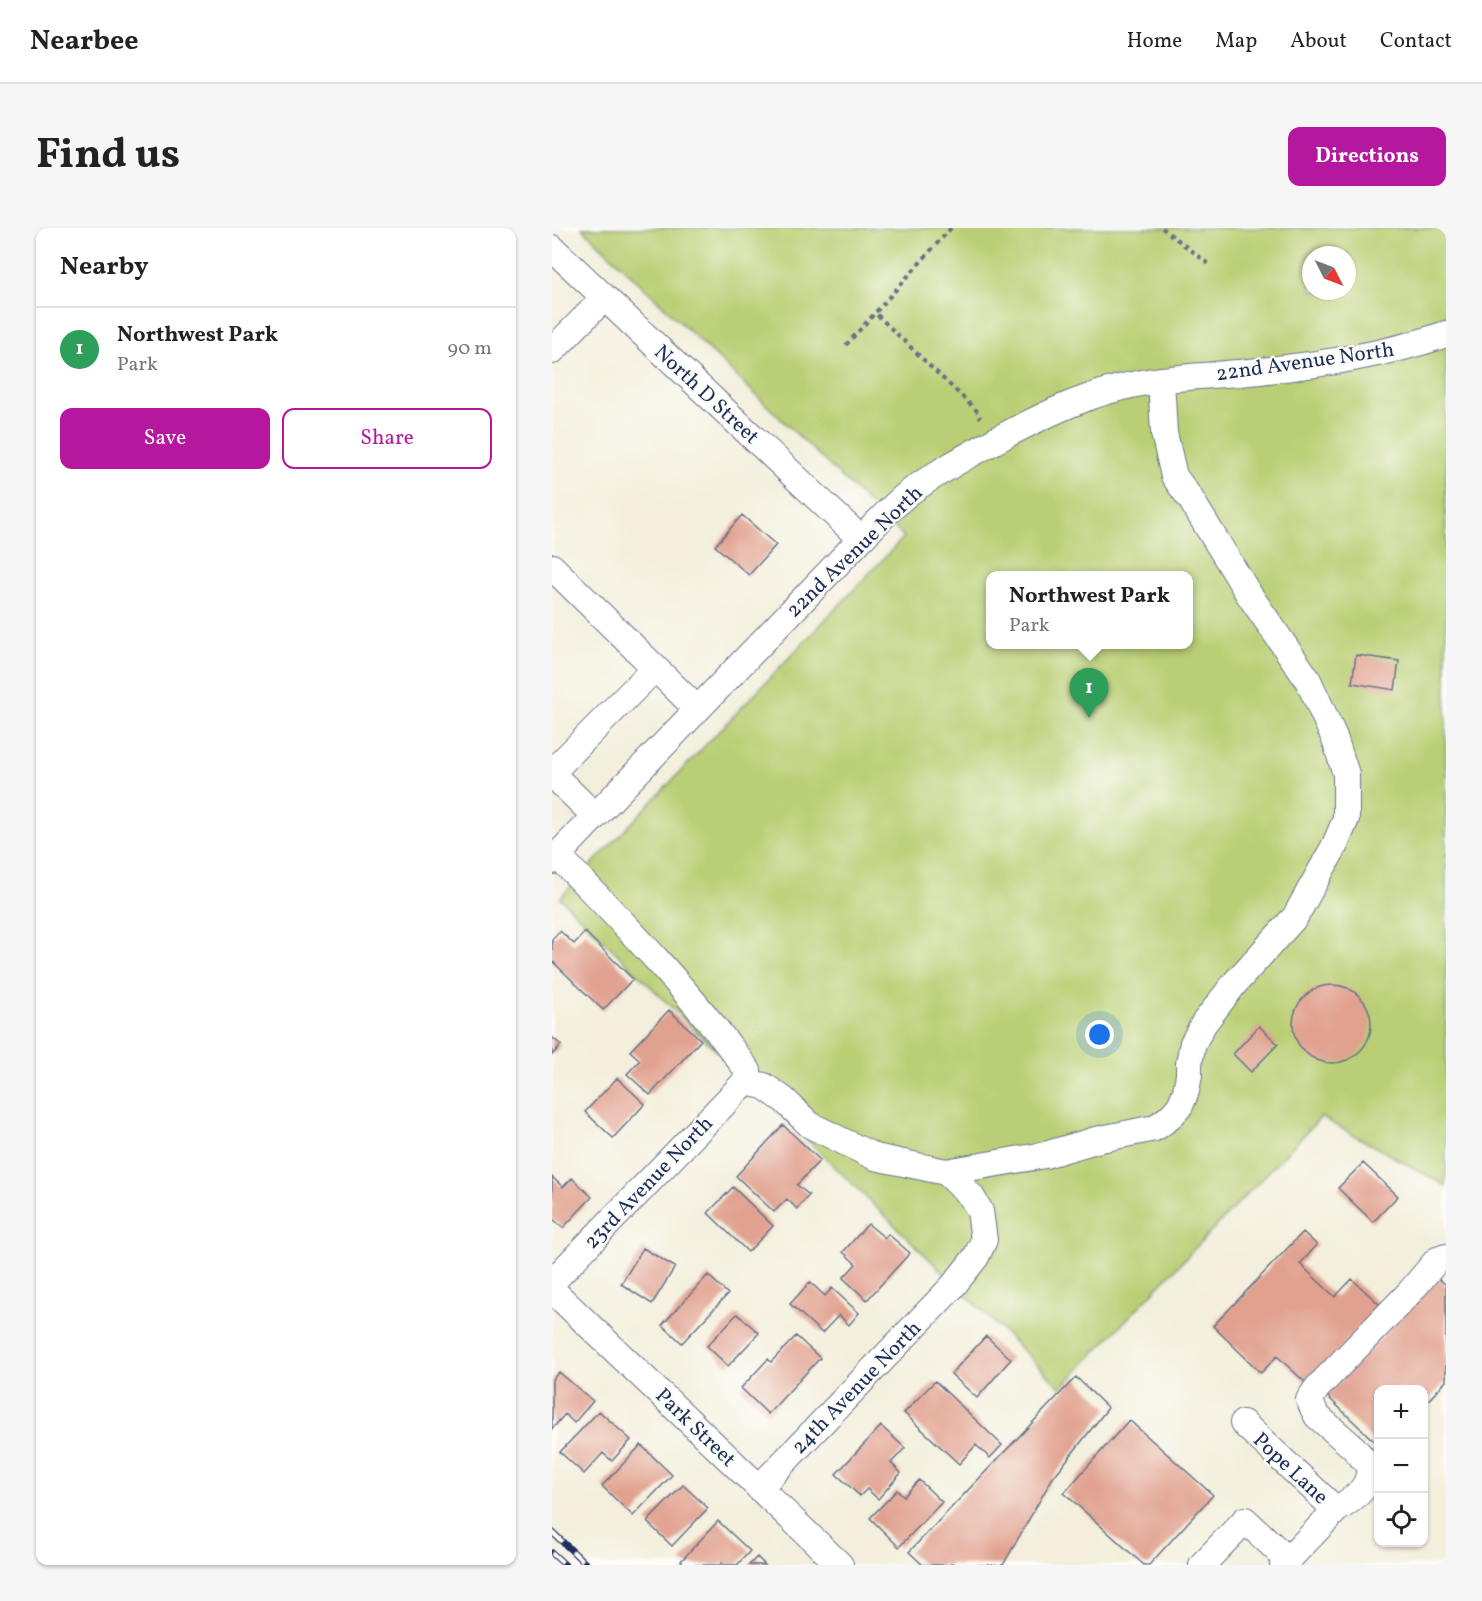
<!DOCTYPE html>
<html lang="en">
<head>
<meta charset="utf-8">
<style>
	body { margin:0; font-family:Vollkorn,serif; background:#f6f6f6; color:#222 }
	.controls { position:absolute; right:18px; bottom:18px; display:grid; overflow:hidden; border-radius:12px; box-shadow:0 2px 4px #0004 }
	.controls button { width:54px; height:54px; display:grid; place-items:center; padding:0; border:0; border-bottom:2px solid #e0e0e0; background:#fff; color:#222; font:30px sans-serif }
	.compass { position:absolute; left:750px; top:18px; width:54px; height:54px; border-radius:50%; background:#fff; box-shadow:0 2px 4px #0004; rotate:132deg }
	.you { position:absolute; left:548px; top:807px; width:21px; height:21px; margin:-15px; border:4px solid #fff; border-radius:50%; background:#1a73e8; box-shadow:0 0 0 9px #1a73e833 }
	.badge { display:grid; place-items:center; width:39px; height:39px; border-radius:50%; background:#b5179e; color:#fff; font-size:20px; font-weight:700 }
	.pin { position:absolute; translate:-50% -50px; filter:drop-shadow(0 2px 3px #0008) }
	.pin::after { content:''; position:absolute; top:32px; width:21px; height:18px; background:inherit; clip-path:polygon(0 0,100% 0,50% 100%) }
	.popup { position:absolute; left:434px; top:343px; width:207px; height:78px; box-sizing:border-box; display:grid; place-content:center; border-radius:12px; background:#fff; filter:drop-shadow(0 2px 4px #0005); font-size:20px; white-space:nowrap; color:#767676 }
	.popup b { font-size:22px; color:#222 }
	.popup::after { content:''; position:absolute; left:50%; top:100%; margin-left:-12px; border:12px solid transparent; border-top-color:#fff }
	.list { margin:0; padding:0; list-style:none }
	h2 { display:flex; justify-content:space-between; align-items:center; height:78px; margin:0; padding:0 24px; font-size:26px }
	h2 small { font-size:20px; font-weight:400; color:#767676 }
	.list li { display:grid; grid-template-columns:39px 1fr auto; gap:18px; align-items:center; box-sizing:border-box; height:84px; padding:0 24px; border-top:2px solid #e0e0e0 }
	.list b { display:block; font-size:22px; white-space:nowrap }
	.list p { margin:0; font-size:20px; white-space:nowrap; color:#767676 }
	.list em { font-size:20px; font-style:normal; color:#767676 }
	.actions { display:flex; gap:12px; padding:18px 24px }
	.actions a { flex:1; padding:14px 0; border:2px solid #b5179e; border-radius:12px; text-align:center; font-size:21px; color:#b5179e }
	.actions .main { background:#b5179e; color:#fff }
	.icon { flex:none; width:33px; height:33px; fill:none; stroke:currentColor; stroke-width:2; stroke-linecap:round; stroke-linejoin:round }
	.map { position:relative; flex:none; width:894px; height:1337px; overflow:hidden; border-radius:12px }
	header { display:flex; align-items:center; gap:36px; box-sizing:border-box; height:84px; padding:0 30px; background:#fff; border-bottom:2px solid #e0e0e0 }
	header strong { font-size:28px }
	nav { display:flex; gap:33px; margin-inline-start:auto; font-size:21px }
	.intro { display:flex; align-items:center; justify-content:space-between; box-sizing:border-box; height:144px; padding:0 36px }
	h1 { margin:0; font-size:42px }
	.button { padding:15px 27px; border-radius:12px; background:#b5179e; color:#fff; font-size:21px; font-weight:700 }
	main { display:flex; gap:36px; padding:0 36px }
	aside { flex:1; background:#fff; border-radius:12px; box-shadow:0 2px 4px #0004 }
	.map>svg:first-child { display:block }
</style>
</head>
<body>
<header>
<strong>Nearbee</strong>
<nav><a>Home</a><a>Map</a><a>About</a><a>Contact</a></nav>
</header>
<div class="intro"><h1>Find us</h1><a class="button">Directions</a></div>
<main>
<aside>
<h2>Nearby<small></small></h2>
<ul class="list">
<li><span class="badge" style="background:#2e9e5b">1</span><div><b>Northwest Park</b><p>Park</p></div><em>90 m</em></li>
</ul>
<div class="actions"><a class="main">Save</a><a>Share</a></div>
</aside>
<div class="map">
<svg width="894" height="1337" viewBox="0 0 894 1337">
	<rect width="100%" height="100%" fill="#fdfcf7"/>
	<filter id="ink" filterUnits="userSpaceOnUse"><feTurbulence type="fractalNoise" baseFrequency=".0167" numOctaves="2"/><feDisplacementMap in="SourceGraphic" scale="12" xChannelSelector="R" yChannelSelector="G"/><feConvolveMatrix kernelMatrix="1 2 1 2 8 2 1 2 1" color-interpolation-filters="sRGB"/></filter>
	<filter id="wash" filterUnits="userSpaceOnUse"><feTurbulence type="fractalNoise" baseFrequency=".008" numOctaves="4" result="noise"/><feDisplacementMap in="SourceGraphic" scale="24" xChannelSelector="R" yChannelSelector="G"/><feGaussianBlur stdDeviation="1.35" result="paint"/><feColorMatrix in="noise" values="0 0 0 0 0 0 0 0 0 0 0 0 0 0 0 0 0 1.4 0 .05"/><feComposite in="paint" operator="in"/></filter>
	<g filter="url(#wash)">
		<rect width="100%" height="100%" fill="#f3efdc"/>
		<path fill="#bacf74" stroke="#6a7f69" stroke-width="1.5" fill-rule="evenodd" d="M30,0H894V958L769,889L509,1160L8,670L352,309ZM759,27H795V63H759ZM438,348H636V416H438Z"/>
		<g id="blocks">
			<path fill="#e1a18f" d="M190,287L224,317L197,347L163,318Z
				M804,427L847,433L843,462L800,455Z
				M8,703L22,716L33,704L81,751L51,782L0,733V711Z
				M741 796a39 39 0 1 1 78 0a39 39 0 1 1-78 0Z
				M117,782L149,812L98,867L75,846L88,832L78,823Z
				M707,798L726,816L699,844L681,826Z
				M0,809L9,817L0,827Z
				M65,850L93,876L61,910L33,884Z
				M231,897L268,932L245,957L257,967L245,981L235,971L222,984L184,948Z
				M811,935L846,968L821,994L786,960Z
				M0,949L11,959L20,950L40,969L11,1000L0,990Z
				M181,959L221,998L196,1024L156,985Z
				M316,996L333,1010L336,1006L358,1025L315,1072L291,1050L304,1036L291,1024Z
				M751,1004L765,1017L748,1036L783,1069L800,1051L829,1078L755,1156L725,1128L709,1145L661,1098Z
				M91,1020L123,1039L100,1076L69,1056Z
				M156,1047L176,1066L130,1115L110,1097Z
				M886,1050L894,1057V1153L872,1177V1162H826V1217L774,1167Z
				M258,1054L273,1068L280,1060L307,1085L297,1097L287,1087L270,1105L238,1076Z
				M185,1086L207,1105L176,1138L155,1118Z
				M244,1108L268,1130L216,1186L189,1160L216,1131L219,1134Z
				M434,1108L459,1131L425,1170L399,1146Z
				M7,1144L41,1173L22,1195L13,1186L0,1201V1152Z
				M524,1149L556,1180L500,1251L451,1337H403L400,1335L398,1337H371L357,1324Z
				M383,1153L450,1217L438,1230L424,1217L407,1236L352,1185Z
				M47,1183L79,1212L60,1233L51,1225L32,1246L8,1224Z
				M577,1192L661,1267L597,1337H592L512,1265Z
				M329,1198L353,1220L339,1235L349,1245L326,1271L315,1261L308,1268L284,1246Z
				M89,1217L120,1247L81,1288L50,1258Z
				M367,1252L390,1274L347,1319L318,1290L345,1262L352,1268Z
				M131,1257L156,1280L120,1318L95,1294Z
				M166,1293L198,1323L185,1337H172L170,1335L168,1337H133L129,1333Z
				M205,1329L213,1337H197Z"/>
		</g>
	</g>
	<g filter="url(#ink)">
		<use href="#blocks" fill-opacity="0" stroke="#67728a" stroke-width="1.5"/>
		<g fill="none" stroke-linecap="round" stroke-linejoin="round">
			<defs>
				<path id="minor" d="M0,20L309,311
					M0,123L52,70
					M0,339L145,481
					M0,544L103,440
					M0,546L43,588
					M0,633L309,311C325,295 341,277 358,264C387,243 417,227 448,210C496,185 540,163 595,154C632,148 670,147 708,143C770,136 835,127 894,106
					M193,854L212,858L232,872L258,897L323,929L394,944L419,968L428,983L432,1012L424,1029L401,1058L207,1260
					M394,944L493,927L544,912L603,900L617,890L628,878L634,863L637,847V835L641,815L652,795L683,755L743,689L782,619L794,591V546L782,509L756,452L696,365L638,270L622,248L612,205L609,152
					M0,1054L193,854L196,843C139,765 73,696 5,627
					M0,1062L288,1337
					M691,1195L784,1282L731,1337
					M784,1282C802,1270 817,1262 818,1239L802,1220L765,1188L757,1172L765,1160L858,1064L885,1032L894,1029
					M650,1337L693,1292L736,1332"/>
			</defs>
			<use href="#minor" stroke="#67728a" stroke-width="28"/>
			<path stroke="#67728a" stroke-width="4" stroke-dasharray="4.5 4.5" stroke-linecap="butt" d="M399,0L323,85L426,184L428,190
				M610,0L658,37
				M294,117L323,85"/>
			<use href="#minor" stroke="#fff" stroke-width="26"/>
			<defs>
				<path id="rail" d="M0,1304L35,1337
					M0,1325L13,1337"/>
			</defs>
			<use href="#rail" stroke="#1b2f5e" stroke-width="7"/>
			<use href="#rail" stroke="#fdfcf7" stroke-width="4.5" stroke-dasharray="14" stroke-linecap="butt"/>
		</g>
	</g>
	<g text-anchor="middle" stroke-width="4.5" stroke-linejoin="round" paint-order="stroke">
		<g font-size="21" fill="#1b2f5e" stroke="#fdfcf7">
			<text transform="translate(753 133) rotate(-8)" y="7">22nd Avenue North</text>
			<text transform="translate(155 166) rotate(43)" y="7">North D Street</text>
			<text transform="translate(302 323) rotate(-44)" y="7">22nd Avenue North</text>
			<text transform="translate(96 954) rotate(-46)" y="7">23rd Avenue North</text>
			<text transform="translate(304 1159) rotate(-46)" y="7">24th Avenue North</text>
			<text transform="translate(144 1199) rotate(44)" y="7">Park Street</text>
			<text transform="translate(739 1240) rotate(43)" y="7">Pope Lane</text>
		</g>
	</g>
</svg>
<div class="controls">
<button>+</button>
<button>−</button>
<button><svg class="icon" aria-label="locate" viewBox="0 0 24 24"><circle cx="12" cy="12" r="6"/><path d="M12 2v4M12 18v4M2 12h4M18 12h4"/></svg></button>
</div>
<svg class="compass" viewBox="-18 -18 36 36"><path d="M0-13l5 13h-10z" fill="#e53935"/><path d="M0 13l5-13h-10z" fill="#767676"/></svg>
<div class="you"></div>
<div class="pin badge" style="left:537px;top:490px;background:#2e9e5b">1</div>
<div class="popup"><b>Northwest Park</b>Park</div>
</div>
</main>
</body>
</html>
